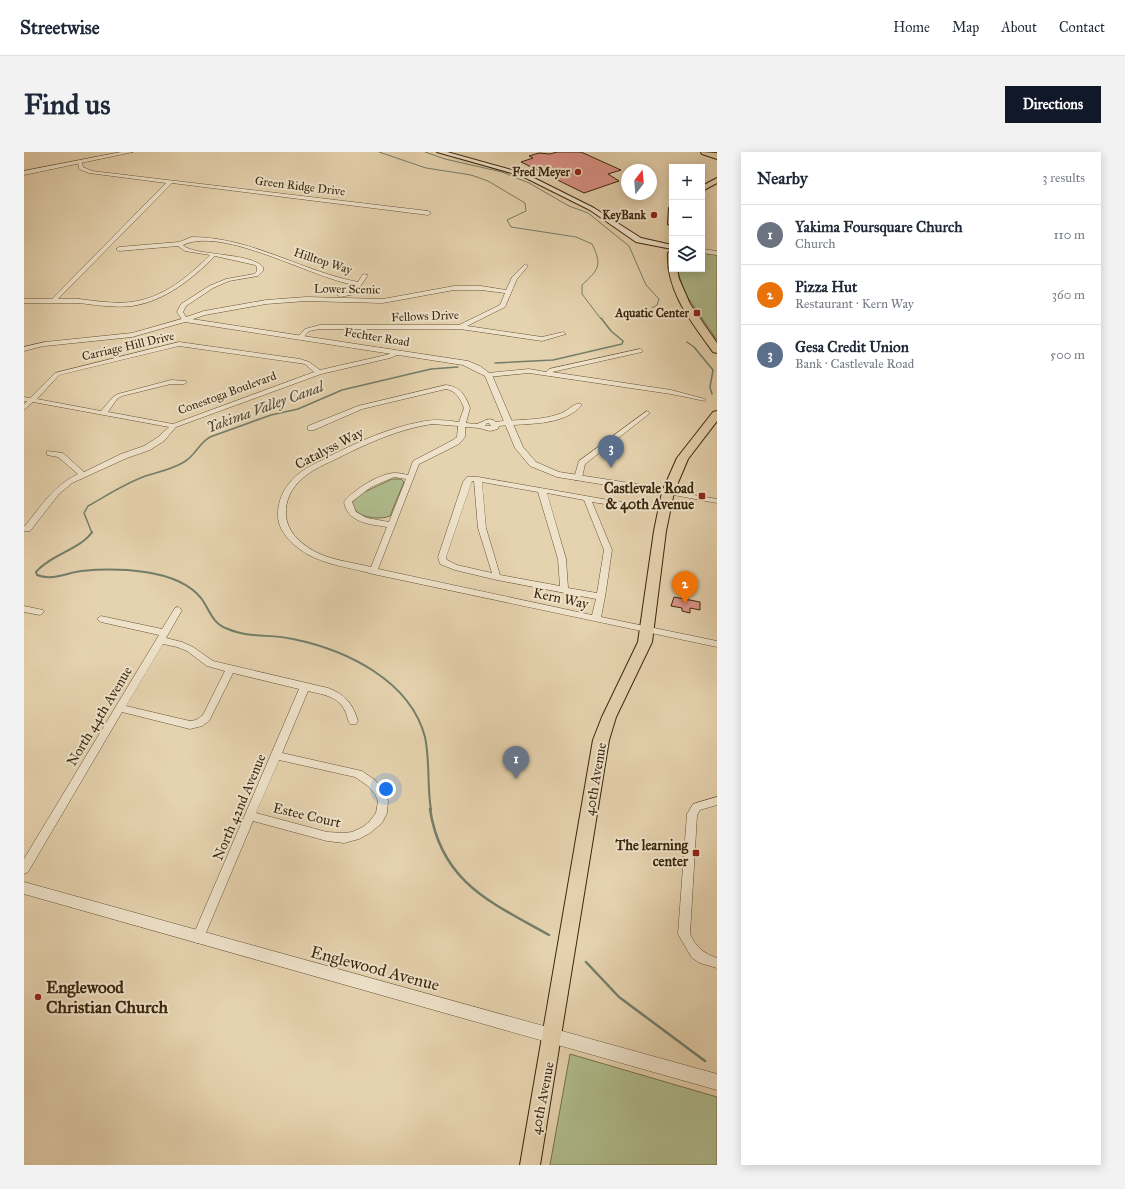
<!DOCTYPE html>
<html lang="en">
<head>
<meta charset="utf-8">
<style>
	body { margin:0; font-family:"IM FELL Great Primer",serif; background:#f2f2f3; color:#1f2937 }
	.controls { position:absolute; right:12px; top:12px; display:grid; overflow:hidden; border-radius:0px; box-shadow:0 2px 10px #0003 }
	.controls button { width:36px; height:36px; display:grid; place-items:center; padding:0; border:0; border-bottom:1px solid #e0e1e3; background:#fff; color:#1f2937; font:20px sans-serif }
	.compass { position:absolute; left:597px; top:12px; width:36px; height:36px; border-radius:50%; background:#fff; box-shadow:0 2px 10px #0003; rotate:16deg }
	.you { position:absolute; left:362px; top:637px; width:14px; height:14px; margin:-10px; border:3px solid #fff; border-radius:50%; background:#1a73e8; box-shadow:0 0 0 6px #1a73e833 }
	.badge { display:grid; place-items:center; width:26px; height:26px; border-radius:50%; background:#111827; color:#fff; font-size:13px; font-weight:700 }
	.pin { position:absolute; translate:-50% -33px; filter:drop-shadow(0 1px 2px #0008) }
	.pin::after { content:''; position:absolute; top:21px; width:14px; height:12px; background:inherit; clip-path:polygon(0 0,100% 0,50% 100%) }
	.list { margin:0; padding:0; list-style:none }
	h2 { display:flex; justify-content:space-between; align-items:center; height:52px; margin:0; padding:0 16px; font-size:17px }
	h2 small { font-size:13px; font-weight:400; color:#747a83 }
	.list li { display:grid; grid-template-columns:26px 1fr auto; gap:12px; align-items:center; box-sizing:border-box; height:60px; padding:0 16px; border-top:1px solid #e0e1e3 }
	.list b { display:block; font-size:15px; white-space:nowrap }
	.list p { margin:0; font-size:13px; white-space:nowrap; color:#747a83 }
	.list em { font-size:13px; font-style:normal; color:#747a83 }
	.icon { flex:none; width:22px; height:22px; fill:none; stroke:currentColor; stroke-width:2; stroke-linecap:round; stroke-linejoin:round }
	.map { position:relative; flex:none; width:693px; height:1013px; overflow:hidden; border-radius:0px }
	header { display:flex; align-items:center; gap:24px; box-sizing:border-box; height:56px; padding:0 20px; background:#fff; border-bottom:1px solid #e0e1e3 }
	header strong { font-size:19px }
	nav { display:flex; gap:22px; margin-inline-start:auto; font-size:14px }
	.intro { display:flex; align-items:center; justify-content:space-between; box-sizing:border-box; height:96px; padding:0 24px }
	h1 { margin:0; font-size:28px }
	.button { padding:10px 18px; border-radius:0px; background:#111827; color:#fff; font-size:14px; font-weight:700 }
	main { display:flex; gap:24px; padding:0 24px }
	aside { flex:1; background:#fff; border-radius:0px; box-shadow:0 2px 10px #0003 }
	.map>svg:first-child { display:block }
</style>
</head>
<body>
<header>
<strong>Streetwise</strong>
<nav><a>Home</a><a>Map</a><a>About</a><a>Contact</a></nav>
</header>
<div class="intro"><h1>Find us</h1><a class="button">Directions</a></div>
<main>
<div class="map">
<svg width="693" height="1013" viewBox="0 0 693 1013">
	<rect width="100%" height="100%" fill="#e5d2ae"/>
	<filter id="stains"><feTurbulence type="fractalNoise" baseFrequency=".005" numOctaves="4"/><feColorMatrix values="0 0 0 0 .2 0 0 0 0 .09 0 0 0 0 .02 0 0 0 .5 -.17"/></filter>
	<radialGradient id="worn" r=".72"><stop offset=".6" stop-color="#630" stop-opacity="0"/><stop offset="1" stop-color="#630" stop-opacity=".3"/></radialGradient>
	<path fill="#b0bd8e" stroke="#76724d" d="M678,101L693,103V188L662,143L653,118L678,117Z
		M368,327H377L380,330L366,364C358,368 338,366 332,359C330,357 329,354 328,351L334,343Z
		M546,902L693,945V1013H526Z"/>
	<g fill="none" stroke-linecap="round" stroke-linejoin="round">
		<path stroke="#727e69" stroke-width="1" d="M355,0L402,16L447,23L464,29L501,51L502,59L483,68L487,75L552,85L568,92C579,114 574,118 558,133V142L577,167
			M401,0L421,7L478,20L505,31L545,54L564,61L605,94L622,133L635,147L633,153L628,156"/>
		<path stroke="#727e69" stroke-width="1.5" d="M663,190L670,195L689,218L686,235L688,242
			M471,211L529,208L598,192L599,189L587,179L577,166
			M68,381L60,361L64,354C82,344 100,332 119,325C133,320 147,318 160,310C172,303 174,292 186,285L247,263L274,257L318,238L407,217L434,215"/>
		<path stroke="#727e69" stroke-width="2" d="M68,380C57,397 26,403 12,420L13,423C28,429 42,421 57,419C78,417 100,417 121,420C141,423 164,430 177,446C186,458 188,472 204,477C224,486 248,482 269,487C322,498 386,528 401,585C406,608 403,634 407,658"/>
		<path stroke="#727e69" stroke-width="2.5" d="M406,657C417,730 466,750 525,783
			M562,810L595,845L681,909"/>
	</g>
	<path fill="#db9287" stroke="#3b260c" d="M533,0H557L597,18L584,22L595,29L560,41L497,10L509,6L505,4L515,1L526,2Z
		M650,445L676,450V458L666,456V461L658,459V456L647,454Z"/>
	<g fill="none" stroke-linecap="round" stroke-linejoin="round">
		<defs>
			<path id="minor" d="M56,9L58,10L59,15L68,19L404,59L407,61L404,63L148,31L32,149H28V147L142,31L65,21L55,17L54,10Z
				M168,85C227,85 277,119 334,130L339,122L344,123L331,142L316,145L313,143L314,142L327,140L331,133C287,126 200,74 159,93C168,104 226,100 239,115V119L234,124L205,129L189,136L162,154L159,160L162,165L180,159L242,148L282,145L359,147L430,134H457L482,138L488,125L501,112L504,114L493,127L481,155L443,174L518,185L539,180L542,182L518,189L436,177H296L285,179L278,187L273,186L281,177L296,173H435L476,153L481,141L457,138H430L359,151L282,149L242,152L181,163L163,169H159L153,160L157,152L185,134L202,127L230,122L233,119V115L231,113L191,104C168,127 141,149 108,154C90,156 72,153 55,151L52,149L55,147C72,149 90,152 107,150C139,146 164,125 186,103L161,99L154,94L95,99L92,97L95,95L155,90Z
				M21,190L24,192L23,193L0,199V195Z
				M155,190L276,207L285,210L296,218L362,203L375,199L378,201L366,206L297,222L152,275L140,289L126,298L103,306L48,331L35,342L6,379H0V373L1,374C17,354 30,333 54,322L34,305L23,303V299L39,301L60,320L97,302L120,294L134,285L145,275L9,250L0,258V252L3,249H0V245L6,246L31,221ZM155,194L275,211L281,212L290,220L149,272L84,260L93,247L98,244L147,232H160L163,230L162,229L147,228L94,242L89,245L77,259L13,247L35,223Z
				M616,197L618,198V200L528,220L647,238L681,247V249L647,242L505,221L464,225L461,223L464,221L505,217L522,220L525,217Z
				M422,233C437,235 441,243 446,256L442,271C445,271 448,272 452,272C459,271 464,263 472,270C493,267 516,269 535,262C543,260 550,250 557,252L558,253C539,275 501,271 475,274L474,277L466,279L455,276L441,275V285L435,292L395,312L354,417L568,463L572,447L473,428L431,418L416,412L414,405L439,330L443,325H454L613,353H616L617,355L616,357H613L568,350L588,398L581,445L577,465L693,489V495L349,422C328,416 302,413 283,402C270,394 255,381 254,365C253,348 261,333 274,322C284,314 297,309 308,303C336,289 365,276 396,270C409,267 421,268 435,270L440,256C436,247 433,239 422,237L338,257L290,278H284V274L334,254ZM463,271H465L467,274H462L461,273ZM408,272L434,274L433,285L429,288L389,309L384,323C380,322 375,321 371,321C356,321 329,338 320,350C324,371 345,372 363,375L347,415C327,410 305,408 288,398C275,390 263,379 262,363C261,348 268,335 279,326C289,317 302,312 314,306C344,291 375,277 408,272ZM370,325L382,327L365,370L343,366L332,360L328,350L330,348L347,335ZM448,329H450L454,376L468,421L433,413L423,408L422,405ZM458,330L514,340L534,407L536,434L476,423L462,376ZM523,341L560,348L580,398L573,441L544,436L542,407Z
				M623,259L626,261L625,262L561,312L558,326L557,328H551L550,326L555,309Z
				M641,338L693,347V351L644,342L640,340Z
				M0,454L19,458L20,460L16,463L0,460Z
				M154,455L158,458L142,486L158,490L169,495L189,509L304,536C321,542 329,552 334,569L332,572H326C323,567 323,561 320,557C314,544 296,542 284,539L258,601L338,619L351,628L358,636L364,649L363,661L358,671L346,681L335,687L320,691L303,689L229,669L178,790L174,791L170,790L168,786L275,537L209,521L185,569L178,574L166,577L98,560L4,720L0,722V707L135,483L77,470L73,467L77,464L138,477L151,456ZM139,492L153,495L163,499L183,514L201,519L179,563L172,568L166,569L102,554ZM255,608L331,625L344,634L351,642L354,649L352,661L345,670L339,675L328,680L320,681L303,680L232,661Z
				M693,645V653L676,658L673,663L666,782C672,795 679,801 693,806V816L676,811L668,806L654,782L663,662L669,652Z"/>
			<path id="tertiary" d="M97,0H109L0,23V19Z
				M678,97L693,99V103L678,101Z
				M0,147H55L59,149L55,151H0Z
				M161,166L444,209L456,214L468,223L499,295L512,310L535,320L644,337L649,340L644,343L533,325L506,314L491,296L461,224L439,213L161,170L108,185L21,194L17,192L21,190L108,181Z
				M0,730L693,922V938L0,742Z"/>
			<path id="secondary" d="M413,0H423L502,22L570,56L617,86L648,93V97L612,90L566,58L498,24Z"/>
			<path id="primary" d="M693,26V31L678,39V34Z
				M645,56H648V75L644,72Z
				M648,98V117H653L655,127L666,152L693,191V201L689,200C668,170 642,140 644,101Z
				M693,259V269L664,307L650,340L642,379L628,490L592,565L585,588L516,1013H496L569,588L578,565L614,490L630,379L638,340L653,306L689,260Z"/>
			<path id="motorway" d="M677,0L693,1V7L678,2Z"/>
		</defs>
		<use href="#minor" stroke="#665134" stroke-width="1"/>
		<use href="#tertiary" stroke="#665134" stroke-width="1"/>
		<use href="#secondary" stroke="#3b260c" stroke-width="2"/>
		<use href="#primary" stroke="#3b260c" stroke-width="2"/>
		<use href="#motorway" stroke="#3b260c" stroke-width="2"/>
		<use href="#minor" fill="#eee2ca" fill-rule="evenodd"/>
		<use href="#tertiary" fill="#eee2ca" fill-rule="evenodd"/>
		<use href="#secondary" fill="#eee2ca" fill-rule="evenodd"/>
		<use href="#primary" fill="#e5d2ae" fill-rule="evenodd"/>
		<use href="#motorway" fill="#e5d2ae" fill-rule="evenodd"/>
	</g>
	<g fill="#8f2418" stroke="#eee2ca" stroke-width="1.5">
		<circle cx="554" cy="20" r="4"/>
		<circle cx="630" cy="63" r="4"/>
		<rect x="669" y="157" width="8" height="8" rx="2"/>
		<rect x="674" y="340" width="8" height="8" rx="2"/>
		<rect x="668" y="697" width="8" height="8" rx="2"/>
		<circle cx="14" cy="845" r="4"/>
	</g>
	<g text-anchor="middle" stroke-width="4" stroke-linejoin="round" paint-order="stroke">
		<g font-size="12" font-weight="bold" fill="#3b260c" stroke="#eee2ca" text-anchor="end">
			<text x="546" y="24">Fred Meyer</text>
			<text x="622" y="67">KeyBank</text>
			<text x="665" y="165">Aquatic Center</text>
		</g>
		<g font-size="12" fill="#3b260c" stroke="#eee2ca">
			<text transform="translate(276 34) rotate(7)" y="4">Green Ridge Drive</text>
			<text transform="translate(299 109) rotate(18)" y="4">Hilltop Way</text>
			<text transform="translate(323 137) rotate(1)" y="4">Lower Scenic</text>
			<text transform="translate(401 164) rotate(-2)" y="4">Fellows Drive</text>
			<text transform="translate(353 185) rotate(9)" y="4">Fechter Road</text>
			<text transform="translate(104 194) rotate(-13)" y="4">Carriage Hill Drive</text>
			<text transform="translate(203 241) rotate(-20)" y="4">Conestoga Boulevard</text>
		</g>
		<g font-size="14" fill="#3b260c" stroke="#eee2ca">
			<text transform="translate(305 296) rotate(-27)" y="5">Catalyss Way</text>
			<text transform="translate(537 446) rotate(12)" y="5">Kern Way</text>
			<text transform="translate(75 564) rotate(-59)" y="5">North 44th Avenue</text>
			<text transform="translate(571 627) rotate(-80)" y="5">40th Avenue</text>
			<text transform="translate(215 655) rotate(-67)" y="5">North 42nd Avenue</text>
			<text transform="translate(283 663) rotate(13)" y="5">Estee Court</text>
			<text transform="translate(518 946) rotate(-79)" y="5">40th Avenue</text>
		</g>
		<g font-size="14" font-weight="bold" fill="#3b260c" stroke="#eee2ca" text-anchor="end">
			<text x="670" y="341">Castlevale Road<tspan x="670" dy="16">&amp; 40th Avenue</tspan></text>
			<text x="664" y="698">The learning<tspan x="664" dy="16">center</tspan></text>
		</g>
		<g font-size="15" font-style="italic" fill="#524a33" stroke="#eee2ca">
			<text transform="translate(241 255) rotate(-20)" y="5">Yakima Valley Canal</text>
		</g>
		<g font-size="17" fill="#3b260c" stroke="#eee2ca">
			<text transform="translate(351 816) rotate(15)" y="6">Englewood Avenue</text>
		</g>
		<g font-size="17" font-weight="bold" fill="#3b260c" stroke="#eee2ca" text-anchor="start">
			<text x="22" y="841">Englewood<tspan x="22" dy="20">Christian Church</tspan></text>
		</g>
	</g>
	<rect width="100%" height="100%" filter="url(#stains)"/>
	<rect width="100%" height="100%" fill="url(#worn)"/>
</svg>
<div class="controls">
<button>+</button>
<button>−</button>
<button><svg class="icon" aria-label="layers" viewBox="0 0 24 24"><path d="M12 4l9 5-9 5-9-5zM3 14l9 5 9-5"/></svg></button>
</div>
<svg class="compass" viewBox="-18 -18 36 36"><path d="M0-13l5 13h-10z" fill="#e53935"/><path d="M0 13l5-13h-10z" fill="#747a83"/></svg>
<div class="you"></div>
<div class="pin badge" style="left:492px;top:627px;background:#6b7280">1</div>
<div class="pin badge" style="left:661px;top:452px;background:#e8710a">2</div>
<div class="pin badge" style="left:587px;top:316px;background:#5c6f8a">3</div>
</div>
<aside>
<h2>Nearby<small>3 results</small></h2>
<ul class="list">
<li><span class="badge" style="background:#6b7280">1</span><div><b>Yakima Foursquare Church</b><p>Church</p></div><em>110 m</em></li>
<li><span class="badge" style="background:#e8710a">2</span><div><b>Pizza Hut</b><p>Restaurant · Kern Way</p></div><em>360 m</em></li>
<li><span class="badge" style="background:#5c6f8a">3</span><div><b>Gesa Credit Union</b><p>Bank · Castlevale Road</p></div><em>500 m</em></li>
</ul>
</aside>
</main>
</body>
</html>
